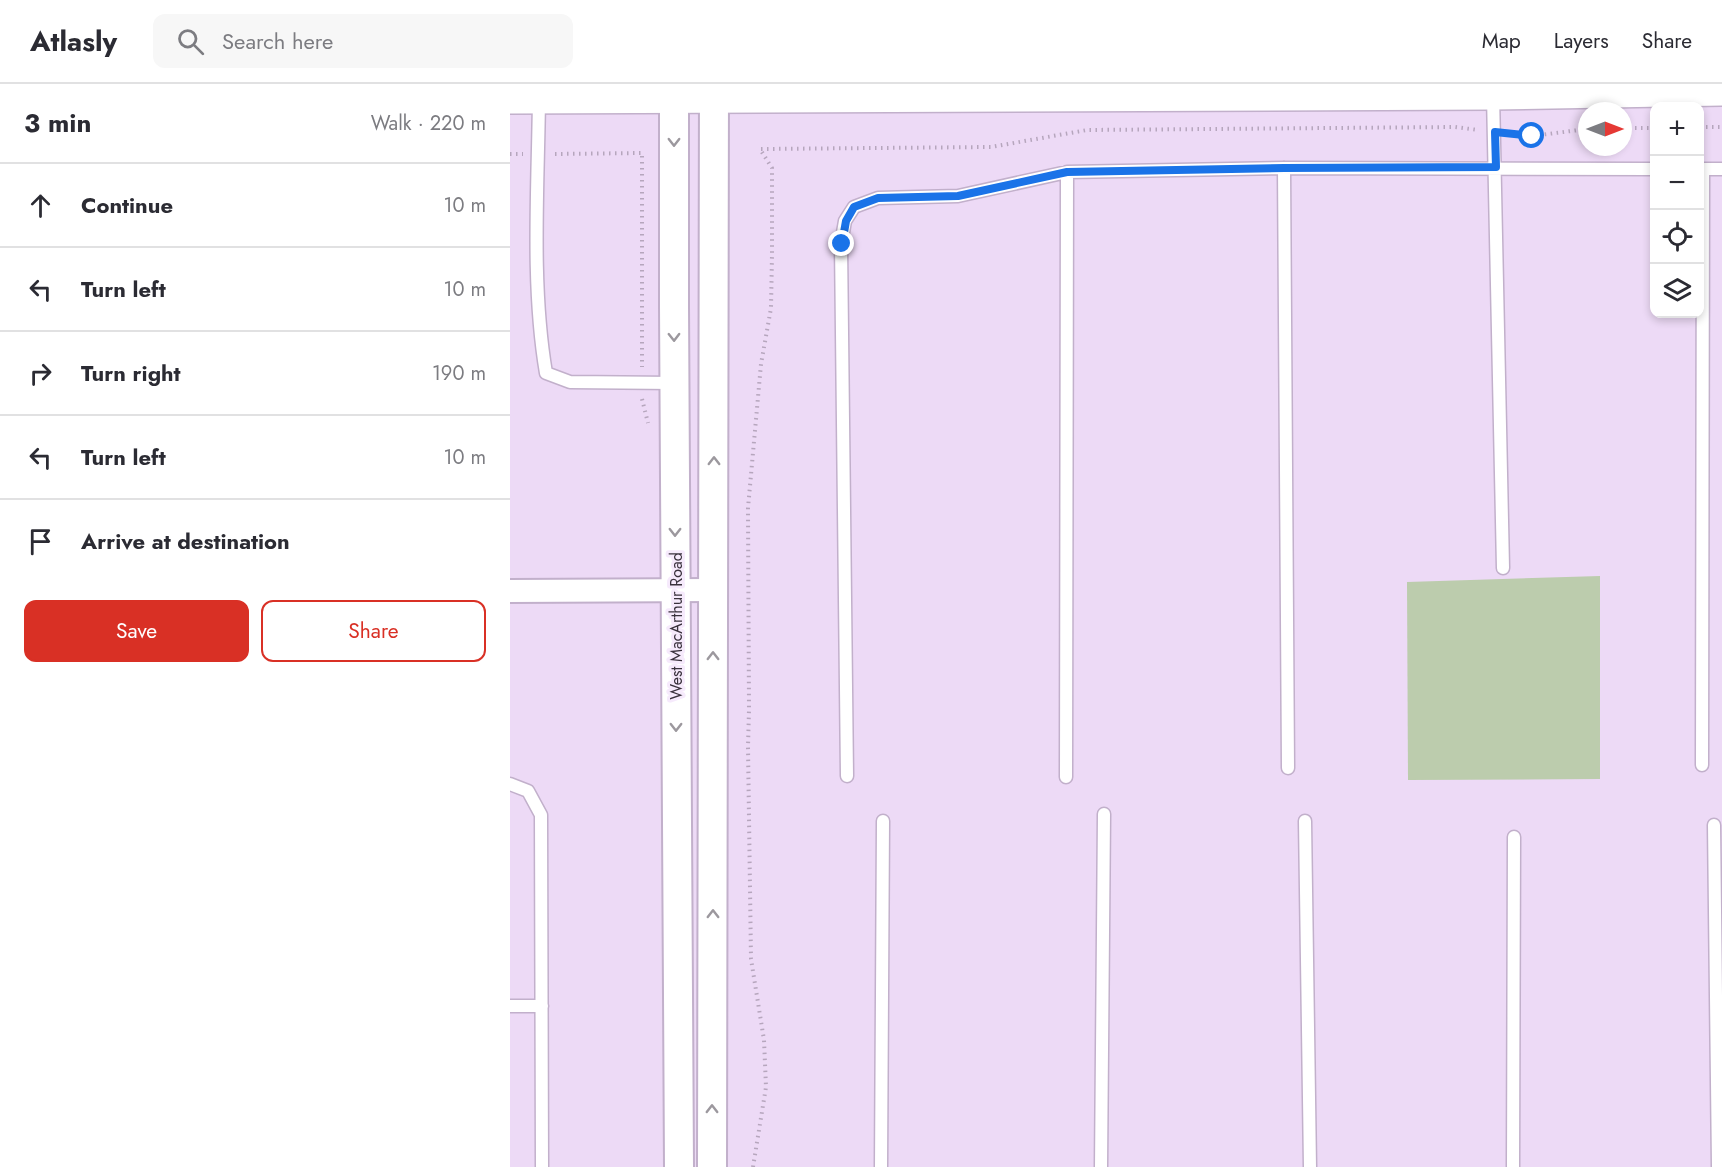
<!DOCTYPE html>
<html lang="en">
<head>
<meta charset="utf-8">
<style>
	body { margin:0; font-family:Jost,sans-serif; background:#f7f7f7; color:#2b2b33 }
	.controls { position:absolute; right:18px; top:18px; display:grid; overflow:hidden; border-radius:12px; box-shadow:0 3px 9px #0003 }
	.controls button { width:54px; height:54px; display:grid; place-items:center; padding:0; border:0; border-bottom:2px solid #e1e1e2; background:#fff; color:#2b2b33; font:30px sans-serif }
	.compass { position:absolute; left:1068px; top:18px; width:54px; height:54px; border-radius:50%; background:#fff; box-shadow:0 3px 9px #0003; rotate:90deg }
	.stop { position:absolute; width:18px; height:18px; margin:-14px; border:4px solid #1a73e8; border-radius:50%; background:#fff }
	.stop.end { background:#1a73e8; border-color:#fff; box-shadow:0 2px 6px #0008 }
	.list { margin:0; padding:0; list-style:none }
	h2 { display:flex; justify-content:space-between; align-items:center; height:78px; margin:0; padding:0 24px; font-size:26px }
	h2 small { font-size:20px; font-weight:400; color:#7c7c81 }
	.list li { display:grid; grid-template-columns:39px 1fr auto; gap:18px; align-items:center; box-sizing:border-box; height:84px; padding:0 24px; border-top:2px solid #e1e1e2 }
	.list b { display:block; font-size:22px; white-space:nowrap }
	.list em { font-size:20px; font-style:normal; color:#7c7c81 }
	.actions { display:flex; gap:12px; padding:18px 24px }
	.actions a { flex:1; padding:14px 0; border:2px solid #d93025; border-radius:12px; text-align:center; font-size:21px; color:#d93025 }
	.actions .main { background:#d93025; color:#fff }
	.icon { flex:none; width:33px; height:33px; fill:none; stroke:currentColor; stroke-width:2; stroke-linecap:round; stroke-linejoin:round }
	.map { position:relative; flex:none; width:1212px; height:1083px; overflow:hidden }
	header { display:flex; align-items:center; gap:36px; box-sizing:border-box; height:84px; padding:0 30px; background:#fff; border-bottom:2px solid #e1e1e2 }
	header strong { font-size:28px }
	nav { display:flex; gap:33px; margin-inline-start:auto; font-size:21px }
	.search { width:420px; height:54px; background:#f7f7f7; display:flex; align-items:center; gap:15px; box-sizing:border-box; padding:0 21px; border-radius:12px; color:#7c7c81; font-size:22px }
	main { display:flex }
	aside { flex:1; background:#fff }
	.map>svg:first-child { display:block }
</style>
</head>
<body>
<header>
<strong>Atlasly</strong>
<div class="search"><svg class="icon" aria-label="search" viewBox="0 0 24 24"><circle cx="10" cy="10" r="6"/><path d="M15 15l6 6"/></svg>Search here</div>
<nav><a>Map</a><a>Layers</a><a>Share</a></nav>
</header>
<main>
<aside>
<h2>3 min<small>Walk · 220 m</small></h2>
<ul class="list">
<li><svg class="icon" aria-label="ahead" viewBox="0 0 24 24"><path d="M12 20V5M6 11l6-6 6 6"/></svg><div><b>Continue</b></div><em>10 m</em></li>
<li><svg class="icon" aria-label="left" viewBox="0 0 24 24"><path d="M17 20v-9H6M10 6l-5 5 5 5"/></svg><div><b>Turn left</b></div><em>10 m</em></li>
<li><svg class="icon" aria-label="right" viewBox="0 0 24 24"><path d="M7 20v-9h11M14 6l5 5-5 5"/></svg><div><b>Turn right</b></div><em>190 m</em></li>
<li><svg class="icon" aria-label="left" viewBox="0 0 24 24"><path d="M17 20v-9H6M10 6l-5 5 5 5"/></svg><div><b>Turn left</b></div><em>10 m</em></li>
<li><svg class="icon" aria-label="arrive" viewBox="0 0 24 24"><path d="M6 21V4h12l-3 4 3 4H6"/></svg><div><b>Arrive at destination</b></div></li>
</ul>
<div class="actions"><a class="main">Save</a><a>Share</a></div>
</aside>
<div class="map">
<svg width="1212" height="1083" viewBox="0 0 1212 1083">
	<rect width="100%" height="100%" fill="#eddaf6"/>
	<path fill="#bcccad" d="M1090,492V695L898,696L897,498Z"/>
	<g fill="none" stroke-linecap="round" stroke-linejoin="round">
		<defs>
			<path id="service" d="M983,11L993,484
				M29,14C28,104 21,201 36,289L60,298L164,299
				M774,84L778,684
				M1190,85H1212
				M1192,681L1193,85
				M337,692L331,160L335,137L344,123L368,114L448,112L557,88L774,84L1144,85
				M556,693L557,88
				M0,700L18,707L31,731L32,1083
				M795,737L800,1083
				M1204,741L1208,1083
				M0,922H32
				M371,1083L373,737
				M591,1083L594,730
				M1003,1083L1004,753"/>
			<path id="minor" d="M0,507L203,506"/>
			<path id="tertiary" d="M164,0V222L169,1083
				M202,1083L204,0"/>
			<path id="secondary" d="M0,13L983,9L1212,5"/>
		</defs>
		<use href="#service" stroke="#c2b0cb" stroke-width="15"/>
		<use href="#minor" stroke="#c2b0cb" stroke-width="26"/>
		<use href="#tertiary" stroke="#c2b0cb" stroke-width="32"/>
		<use href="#secondary" stroke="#c2b0cb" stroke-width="36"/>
		<path stroke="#b6a6bd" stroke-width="4" stroke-dasharray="1.5 4.5" stroke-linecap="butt" d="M1190,43H1212
			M1113,44H1144
			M999,49L1022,52L1077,45
			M251,65L481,63L577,46L945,43L968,46
			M0,70H13
			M45,70L132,69V283
			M132,315L138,339
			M243,1083L256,1003L254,956L241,875L238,663L239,626L238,424L251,280L261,224L262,171V84L250,65"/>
		<use href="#service" stroke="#fff" stroke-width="12"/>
		<use href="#minor" stroke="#fff" stroke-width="22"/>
		<use href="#tertiary" stroke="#fff" stroke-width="28"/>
		<use href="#secondary" stroke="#fff" stroke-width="33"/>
	</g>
	<defs><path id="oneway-chevron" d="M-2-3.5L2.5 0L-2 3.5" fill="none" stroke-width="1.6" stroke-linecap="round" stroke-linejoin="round" transform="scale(1.5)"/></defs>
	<g stroke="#9c989e">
		<use href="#oneway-chevron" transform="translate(164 58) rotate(90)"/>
		<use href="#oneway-chevron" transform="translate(164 253) rotate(89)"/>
		<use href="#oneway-chevron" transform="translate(204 377) rotate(-90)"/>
		<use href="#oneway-chevron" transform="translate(165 448) rotate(90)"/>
		<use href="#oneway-chevron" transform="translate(203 572) rotate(-90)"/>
		<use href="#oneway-chevron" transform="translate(166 643) rotate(90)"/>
		<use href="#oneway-chevron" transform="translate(203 830) rotate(-90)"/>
		<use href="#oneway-chevron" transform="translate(202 1025) rotate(-90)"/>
	</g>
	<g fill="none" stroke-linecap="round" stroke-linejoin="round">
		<path stroke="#1a73e8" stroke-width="8" d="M332,160L336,137L344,123L368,114L448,112L557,88L774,84L986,83L985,48L1022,52"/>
	</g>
	<g text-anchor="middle" stroke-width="6" stroke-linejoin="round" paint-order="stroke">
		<g font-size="16" fill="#3a323d" stroke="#f6eafc">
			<text transform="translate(166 542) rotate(-90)" y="6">West MacArthur Road</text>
		</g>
	</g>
</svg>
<div class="controls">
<button>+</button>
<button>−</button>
<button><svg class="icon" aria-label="locate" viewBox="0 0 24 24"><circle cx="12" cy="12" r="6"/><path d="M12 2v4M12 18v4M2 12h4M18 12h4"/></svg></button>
<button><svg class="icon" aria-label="layers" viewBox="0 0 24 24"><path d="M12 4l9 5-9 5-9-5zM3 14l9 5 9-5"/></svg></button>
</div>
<svg class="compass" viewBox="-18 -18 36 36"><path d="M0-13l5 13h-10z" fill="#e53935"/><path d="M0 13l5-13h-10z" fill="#7c7c81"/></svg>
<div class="stop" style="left:1022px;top:52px"></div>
<div class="stop end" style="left:332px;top:160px"></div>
</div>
</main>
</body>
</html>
